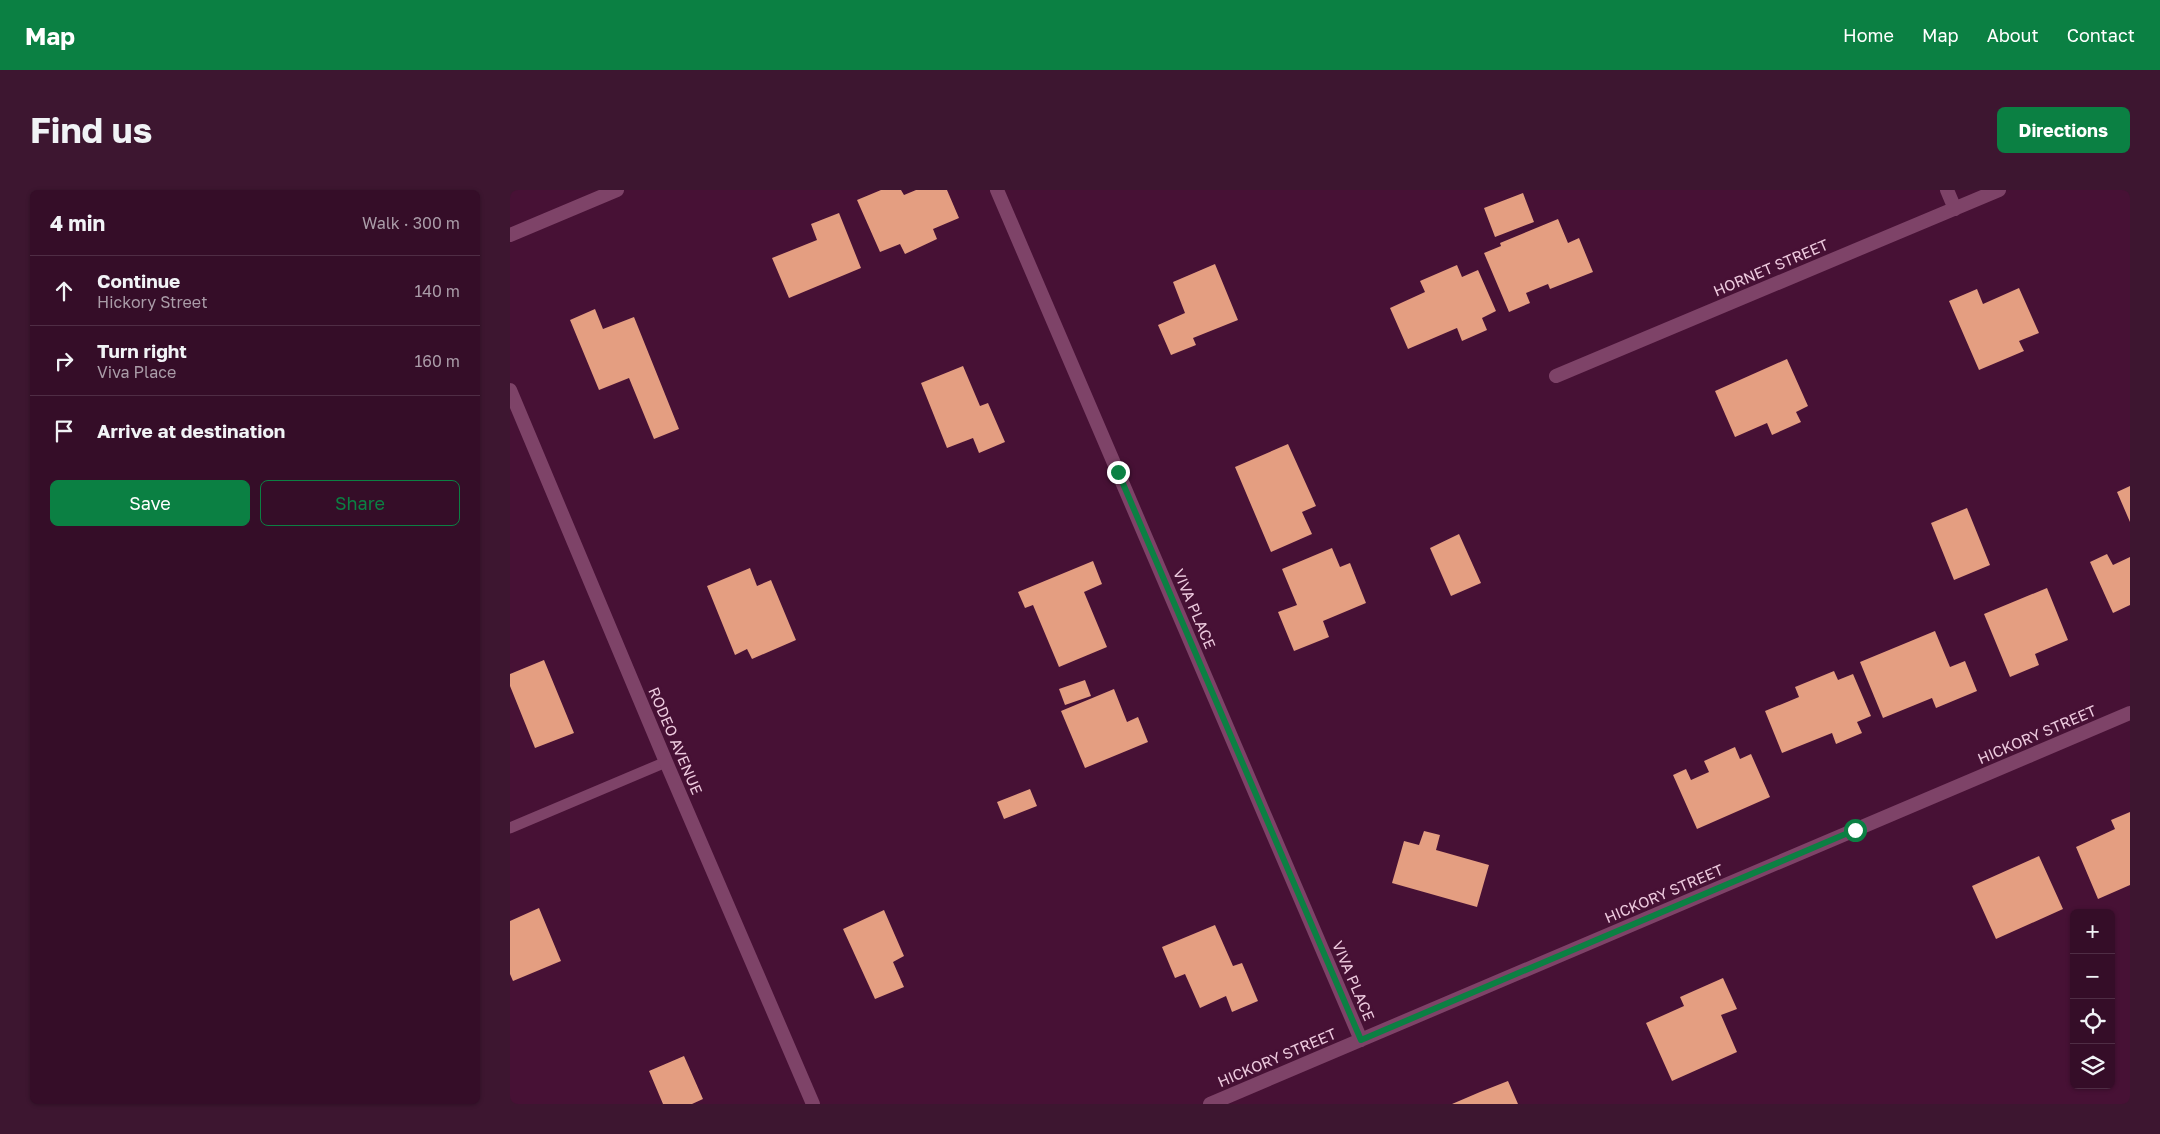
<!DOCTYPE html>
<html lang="en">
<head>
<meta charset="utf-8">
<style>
	body { margin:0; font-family:"Golos Text",sans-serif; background:#3d1630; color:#f1f3f6 }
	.controls { position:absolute; right:15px; bottom:15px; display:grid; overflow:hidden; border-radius:8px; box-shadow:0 1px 4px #0004 }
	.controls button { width:45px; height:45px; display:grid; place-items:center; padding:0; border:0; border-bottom:1px solid #4f2d45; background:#350d28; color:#f1f3f6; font:25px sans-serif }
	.stop { position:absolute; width:15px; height:15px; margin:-11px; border:4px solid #0b8043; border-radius:50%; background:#fff }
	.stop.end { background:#0b8043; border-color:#fff; box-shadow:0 1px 5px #0008 }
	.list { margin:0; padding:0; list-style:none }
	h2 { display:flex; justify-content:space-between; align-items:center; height:65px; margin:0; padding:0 20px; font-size:21px }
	h2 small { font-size:16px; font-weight:400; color:#aa9ca8 }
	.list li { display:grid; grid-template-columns:32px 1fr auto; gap:15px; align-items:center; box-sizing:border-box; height:70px; padding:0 20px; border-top:1px solid #4f2d45 }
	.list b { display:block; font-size:19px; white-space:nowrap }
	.list p { margin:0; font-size:16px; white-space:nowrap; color:#aa9ca8 }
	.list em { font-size:16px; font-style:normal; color:#aa9ca8 }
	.actions { display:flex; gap:10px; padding:15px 20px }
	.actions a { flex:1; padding:11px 0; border:1px solid #0b8043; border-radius:8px; text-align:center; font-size:18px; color:#0b8043 }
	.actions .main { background:#0b8043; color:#fff }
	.icon { flex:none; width:28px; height:28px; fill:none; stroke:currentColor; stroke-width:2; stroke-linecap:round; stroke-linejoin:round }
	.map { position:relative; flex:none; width:1620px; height:914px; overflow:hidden; border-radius:8px }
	header { display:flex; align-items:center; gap:30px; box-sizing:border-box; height:70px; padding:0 25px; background:#0b8043; color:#fff }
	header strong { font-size:24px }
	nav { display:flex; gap:28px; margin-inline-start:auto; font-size:18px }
	.intro { display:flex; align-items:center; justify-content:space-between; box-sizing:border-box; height:120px; padding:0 30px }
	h1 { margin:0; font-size:35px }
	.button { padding:12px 22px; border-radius:8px; background:#0b8043; color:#fff; font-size:18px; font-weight:700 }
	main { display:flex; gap:30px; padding:0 30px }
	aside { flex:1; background:#350d28; border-radius:8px; box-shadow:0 1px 4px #0004 }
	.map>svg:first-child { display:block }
</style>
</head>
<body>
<header>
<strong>Map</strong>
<nav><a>Home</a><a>Map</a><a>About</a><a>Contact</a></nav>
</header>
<div class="intro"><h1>Find us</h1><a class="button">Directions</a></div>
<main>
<aside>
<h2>4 min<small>Walk · 300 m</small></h2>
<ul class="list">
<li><svg class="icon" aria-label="ahead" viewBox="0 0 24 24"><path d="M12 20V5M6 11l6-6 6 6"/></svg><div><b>Continue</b><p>Hickory Street</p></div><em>140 m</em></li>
<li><svg class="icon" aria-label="right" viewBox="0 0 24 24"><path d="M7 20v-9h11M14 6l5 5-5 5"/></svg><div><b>Turn right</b><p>Viva Place</p></div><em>160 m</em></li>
<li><svg class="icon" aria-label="arrive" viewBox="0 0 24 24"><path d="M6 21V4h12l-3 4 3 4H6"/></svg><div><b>Arrive at destination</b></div></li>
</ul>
<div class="actions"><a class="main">Save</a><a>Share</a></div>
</aside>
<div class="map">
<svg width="1620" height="914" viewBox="0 0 1620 914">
	<rect width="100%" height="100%" fill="#471135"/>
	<path fill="#e49e81" d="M371,0H391L394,5L406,0H437L449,28L423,39L427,49L395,64L390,54L370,62L347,10Z
		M1013,3L1024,32L985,47L974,18Z
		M329,23L351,78L279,108L262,68L307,50L301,34Z
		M1048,29L1058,53L1069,48L1083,82L1040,99L1038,94L1016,103L1020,113L999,122L974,63L991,56L990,53Z
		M705,74L728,130L683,148L686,155L661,165L648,135L675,123L663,92Z
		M947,75L952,87L968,80L986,121L972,128L977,140L952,151L947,138L898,159L880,118L915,102L910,91Z
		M1509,98L1529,143L1509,151L1514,161L1469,180L1439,111L1467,99L1473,114Z
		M85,119L93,139L124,127L169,239L144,249L119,188L89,200L60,130Z
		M1277,169L1298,216L1286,222L1291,232L1262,245L1257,233L1225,247L1205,201Z
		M453,176L470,216L478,213L495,252L469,263L463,248L437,258L411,193Z
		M778,254L806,316L792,322L802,344L761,362L725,277Z
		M1620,296V332L1607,302Z
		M1457,318L1480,375L1444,390L1421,333Z
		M949,344L971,393L941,406L920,358Z
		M822,358L830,377L840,373L856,413L813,431L819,447L784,461L768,422L787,415L772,379Z
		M1597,364L1603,375L1620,367V415L1603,423L1580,372Z
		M583,371L592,394L574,402L597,457L549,477L523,415L515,418L508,402Z
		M240,378L247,396L261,390L286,450L242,469L237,459L225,465L197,396Z
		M1537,398L1558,450L1525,464L1529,475L1500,487L1474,424Z
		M1425,441L1440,477L1455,471L1467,501L1426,518L1422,508L1373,528L1350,472Z
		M34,470L64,543L25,558L0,496V484Z
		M1324,481L1328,490L1343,484L1361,526L1347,532L1352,543L1326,554L1322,543L1272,563L1255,521L1289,507L1285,497Z
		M575,490L581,506L555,515L549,499Z
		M604,499L617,532L628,527L638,552L575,578L551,521Z
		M1225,557L1230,569L1241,564L1260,607L1187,639L1163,585L1176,579L1181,590L1199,582L1194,571Z
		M520,599L527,616L494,629L487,612Z
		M1620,622V695L1588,709L1566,657L1605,639L1601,630Z
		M914,641L930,645L926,660L979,675L967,717L882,693L894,651L909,655Z
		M1529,666L1553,719L1486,749L1462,696Z
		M29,718L51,771L3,791L0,784V731Z
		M374,720L394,766L383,772L394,797L365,809L333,739Z
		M705,735L723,776L732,773L748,811L722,822L716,806L690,818L675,784L665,788L652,757Z
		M1213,788L1227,819L1211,825L1227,862L1162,891L1136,833L1174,816L1170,807Z
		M174,866L193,909L182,914H153L139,881Z
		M998,891L1008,914H942L970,902Z"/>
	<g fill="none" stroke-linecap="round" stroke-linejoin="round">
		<path stroke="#7e4368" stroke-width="11" d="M0,638L156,572"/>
		<path stroke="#7e4368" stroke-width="14" d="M487,0L851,850
			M1437,0L1445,19
			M0,45L107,0
			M1046,186L1489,0
			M0,200L156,572L303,914
			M700,914L1620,523"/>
	</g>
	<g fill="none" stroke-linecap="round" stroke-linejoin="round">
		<path stroke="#0b8043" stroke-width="6" d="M608,282L851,850L1345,640"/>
	</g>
	<g text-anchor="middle" stroke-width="5" stroke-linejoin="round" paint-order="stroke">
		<g font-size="15" fill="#eecbdf" stroke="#471135">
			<text transform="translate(1261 78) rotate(-23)" y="5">HORNET STREET</text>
			<text transform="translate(684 419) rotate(67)" y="5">VIVA PLACE</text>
			<text transform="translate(1527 545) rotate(-23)" y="5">HICKORY STREET</text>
			<text transform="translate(165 551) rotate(67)" y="5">RODEO AVENUE</text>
			<text transform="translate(1154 704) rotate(-23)" y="5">HICKORY STREET</text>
			<text transform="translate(843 791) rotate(67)" y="5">VIVA PLACE</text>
			<text transform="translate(767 868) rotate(-23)" y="5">HICKORY STREET</text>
		</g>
	</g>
</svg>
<div class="controls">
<button>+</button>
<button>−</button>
<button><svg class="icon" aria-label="locate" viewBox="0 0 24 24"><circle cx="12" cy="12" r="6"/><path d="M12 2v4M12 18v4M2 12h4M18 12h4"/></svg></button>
<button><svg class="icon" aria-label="layers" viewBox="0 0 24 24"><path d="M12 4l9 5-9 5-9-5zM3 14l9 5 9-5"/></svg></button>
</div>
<div class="stop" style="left:1345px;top:640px"></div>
<div class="stop end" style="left:608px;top:282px"></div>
</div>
</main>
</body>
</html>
